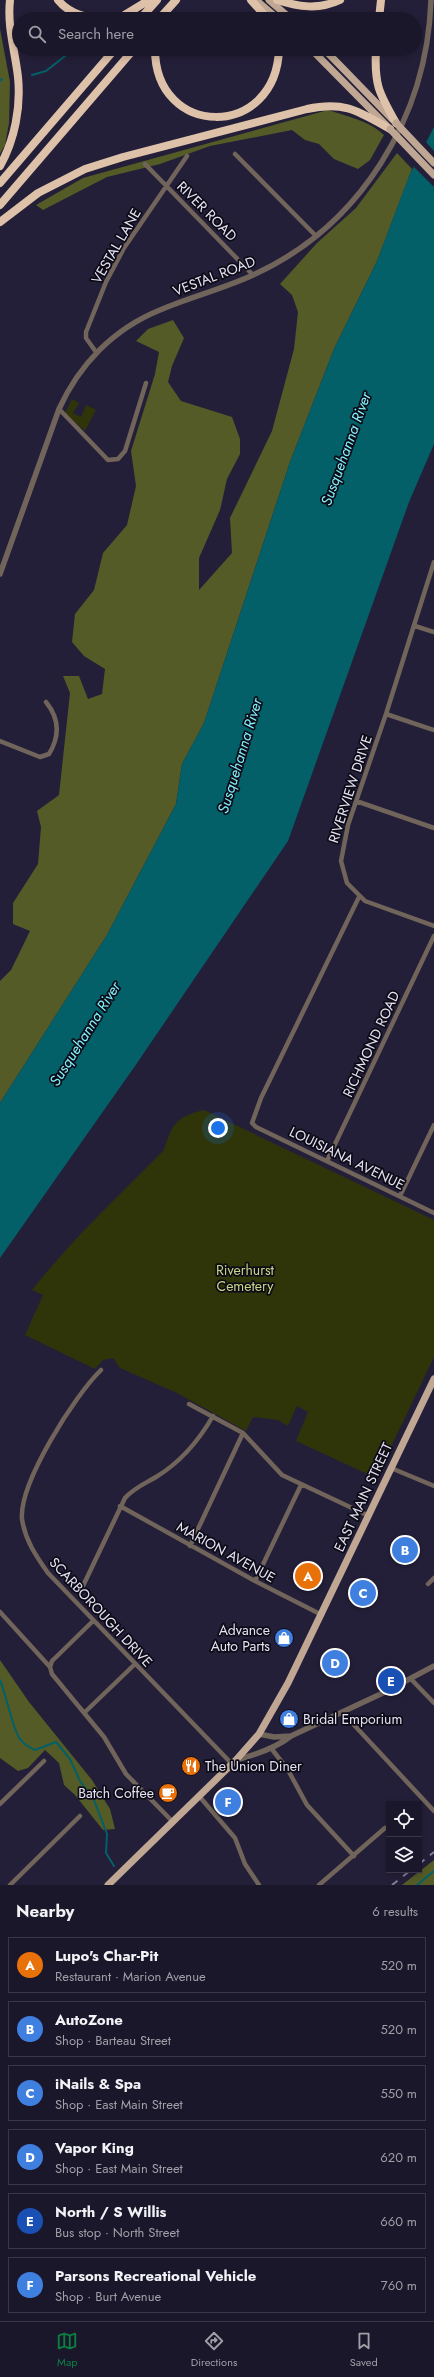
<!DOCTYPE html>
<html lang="en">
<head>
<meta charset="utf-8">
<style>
	body { margin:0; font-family:Jost,sans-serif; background:#282436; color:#f1f3f6 }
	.controls { position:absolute; right:12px; bottom:12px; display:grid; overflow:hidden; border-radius:0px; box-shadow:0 2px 6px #0003 }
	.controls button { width:36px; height:36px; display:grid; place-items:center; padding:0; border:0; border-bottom:1px solid #393647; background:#1b172a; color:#f1f3f6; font:20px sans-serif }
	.you { position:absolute; left:218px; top:1128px; width:14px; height:14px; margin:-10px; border:3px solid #fff; border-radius:50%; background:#1a73e8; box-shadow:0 0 0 6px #1a73e833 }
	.badge { display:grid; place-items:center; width:26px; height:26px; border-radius:50%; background:#0b8043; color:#fff; font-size:13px; font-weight:700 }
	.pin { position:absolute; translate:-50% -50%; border:2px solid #fff; box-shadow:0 1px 4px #0006 }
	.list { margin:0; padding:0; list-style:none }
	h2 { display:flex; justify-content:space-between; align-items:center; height:52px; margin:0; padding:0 16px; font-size:17px }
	h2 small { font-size:13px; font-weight:400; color:#a09fa8 }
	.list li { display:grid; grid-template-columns:26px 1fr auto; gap:12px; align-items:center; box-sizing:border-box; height:56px; margin:0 8px 8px; padding:0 8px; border:1px solid #393647; border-radius:0px }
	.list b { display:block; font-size:15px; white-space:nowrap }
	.list p { margin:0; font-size:13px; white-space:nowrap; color:#a09fa8 }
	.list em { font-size:13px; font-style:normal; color:#a09fa8 }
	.icon { flex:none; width:22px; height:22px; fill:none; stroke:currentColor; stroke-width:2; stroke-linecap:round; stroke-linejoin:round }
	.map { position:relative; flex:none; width:434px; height:1885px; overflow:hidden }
	.search { position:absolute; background:#1b172a; box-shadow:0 2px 6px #0003; left:12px; right:12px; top:12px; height:44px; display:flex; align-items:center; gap:10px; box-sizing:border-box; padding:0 14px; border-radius:22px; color:#a09fa8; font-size:15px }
	.sheet { height:436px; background:#1b172a }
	nav { display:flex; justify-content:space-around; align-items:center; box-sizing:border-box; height:56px; border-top:1px solid #393647; background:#1b172a; font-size:11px; color:#a09fa8 }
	nav a { display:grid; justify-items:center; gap:2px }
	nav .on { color:#0b8043 }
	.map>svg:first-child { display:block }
</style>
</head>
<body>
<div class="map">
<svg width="434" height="1885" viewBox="0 0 434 1885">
	<rect width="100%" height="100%" fill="#241f38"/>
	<path fill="#2f3509" d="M72,399L79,403L73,413L81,417L86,405L96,410L85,431L65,413Z
		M204,1110L434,1220V1357L376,1478L296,1441L308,1412L297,1406L288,1426L278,1420L253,1417L246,1431L177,1393L120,1368L113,1358L103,1360L95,1369L25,1335L43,1295L32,1290C71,1240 119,1196 164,1150C172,1124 177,1116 204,1110Z"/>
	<path fill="#545b27" d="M0,0V29L10,82L9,123L5,145L0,154Z
		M328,110C346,116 370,121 384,135L370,160L358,169L334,159L319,144L305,140L292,130L210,146L160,164L107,177L43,210L36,205L83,178Z
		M397,153L412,169L377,261L334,349L290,462L204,723L182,764L176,804L107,935L0,1103V981L11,970L30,931L13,924V903L38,864L41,827L37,811L59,795L70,693L63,676H79L88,699L102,694L105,669L84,656L72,642L75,614L94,590L103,553L127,525L136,486L131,451L155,374L159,352L136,341L148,329L173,320L184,338L172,366L168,382L181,401L232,417L240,439V454L227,479L220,510L199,558V590L232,553L230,518L272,431L294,349L298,312L292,295L280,284L317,243L356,208Z
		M0,1660L29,1702L92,1780L110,1809L115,1829L103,1830L75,1795L64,1785L59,1763L45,1750L28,1768L18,1771L0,1758Z
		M434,1860V1885H402Z"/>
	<path fill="#035f68" d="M434,127V444L409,502L288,841L135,1066L0,1258V1103L107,935L176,804L182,764L204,723L290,462L334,349L377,261L409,176Z"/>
	<path fill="#241f38" d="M425,141L434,151V187L412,165Z"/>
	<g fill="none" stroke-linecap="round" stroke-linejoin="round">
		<path stroke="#035f68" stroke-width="2" d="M32,75L46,71L74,49
			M0,81L2,79
			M0,1680C6,1694 13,1731 20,1739C24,1745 29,1747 35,1750L56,1742L70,1759L80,1781L94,1800L107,1834L106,1853L114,1866
			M417,1885L434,1871"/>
		<path stroke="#71655b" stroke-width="4.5" d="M235,154L316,236
			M145,164L253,275
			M96,352L86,338V332L106,282L124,248L187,156
			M59,409L108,460L118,459L125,451L146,383
			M434,562L386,714L348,825L341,861L347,883L365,901L434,926
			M415,626L434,632
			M386,714L434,730
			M0,741L40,757L49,754C60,736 59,718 46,702
			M356,801L434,828
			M359,897L261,1098L252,1123L256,1127L434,1213
			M327,1161L434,936
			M400,1196L434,1125
			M101,1370C75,1395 19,1483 22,1519C25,1540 36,1556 48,1573L232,1764
			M189,1404L243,1433L282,1475L369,1516
			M391,1468L434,1486
			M120,1506L255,1581L322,1615
			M190,1546L243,1433
			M255,1581L301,1485
			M428,1584L434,1578
			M82,1588L125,1498C134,1488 144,1484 156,1477C181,1462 198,1442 213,1416
			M0,1612L50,1667
			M93,1621L52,1661L50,1667L52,1674L104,1737L126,1774L173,1822
			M411,1679L434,1703
			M342,1712L434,1811
			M84,1713L135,1664
			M271,1748L288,1770L307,1805L354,1856
			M199,1796L235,1838L245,1864L259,1885
			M0,1804L44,1761
			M10,1885L80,1816
			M319,1885L385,1828"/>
		<path stroke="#71655b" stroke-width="5.5" d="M0,574L59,409C79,365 113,329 160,310C190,297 223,289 253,275C361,226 427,117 431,0
			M259,1734L274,1737L291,1736
			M236,1760C255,1755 276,1748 291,1736L385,1692L434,1666"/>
		<path stroke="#bfa793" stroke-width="7" d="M256,0L278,19
			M269,0L291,19
			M311,49L387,126
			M324,49L392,119
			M108,1885L236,1760L259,1734L288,1683L434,1379"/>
		<path stroke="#dec1a9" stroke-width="8" d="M58,0C70,15 88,18 106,19
			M251,0L268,19
			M277,0C299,7 319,10 340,0
			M108,19L123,16L149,0
			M140,19L157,0
			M159,19L176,0
			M379,19L381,0
			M155,49C155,139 276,140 279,49
			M376,49C374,85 379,93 396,123
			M0,166C15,139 21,107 18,77C15,51 7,26 10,0
			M0,183L115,49
			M0,205L134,49
			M0,222L38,193L85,169L123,157L307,109C345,101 358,111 390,129"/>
		<path stroke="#837f94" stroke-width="2" stroke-dasharray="7 7" stroke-linecap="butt" d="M419,1864L434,1852
			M392,1885L411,1870"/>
		<path stroke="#bfa793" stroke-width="7" d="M396,123L434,163
			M390,129L434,175"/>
	</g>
	<defs>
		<symbol id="shop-disc" viewBox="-11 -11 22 22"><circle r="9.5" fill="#3f7fe0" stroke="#0d0b16"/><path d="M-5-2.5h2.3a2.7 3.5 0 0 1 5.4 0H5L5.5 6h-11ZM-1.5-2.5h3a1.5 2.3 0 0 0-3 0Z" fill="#fff"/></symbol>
		<symbol id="restaurant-disc" viewBox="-11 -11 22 22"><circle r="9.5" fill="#e8710a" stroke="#0d0b16"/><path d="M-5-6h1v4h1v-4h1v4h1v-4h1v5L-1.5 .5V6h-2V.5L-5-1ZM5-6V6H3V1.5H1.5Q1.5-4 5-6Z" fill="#fff"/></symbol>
		<symbol id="cafe-disc" viewBox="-11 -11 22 22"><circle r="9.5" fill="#e8710a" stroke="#0d0b16"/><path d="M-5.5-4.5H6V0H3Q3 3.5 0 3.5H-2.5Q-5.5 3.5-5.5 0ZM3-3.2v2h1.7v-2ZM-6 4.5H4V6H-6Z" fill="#fff"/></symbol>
	</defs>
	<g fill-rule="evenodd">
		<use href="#shop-disc" x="273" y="1627" width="22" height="22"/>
		<use href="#shop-disc" x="278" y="1708" width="22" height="22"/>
		<use href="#restaurant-disc" x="180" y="1755" width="22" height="22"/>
		<use href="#cafe-disc" x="157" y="1782" width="22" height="22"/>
	</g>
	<g text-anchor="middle" stroke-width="3.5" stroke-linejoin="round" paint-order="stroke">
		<g font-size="14" fill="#e5e2f3" stroke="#0d0b16">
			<text transform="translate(207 211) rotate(45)" y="5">RIVER ROAD</text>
			<text transform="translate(116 246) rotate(-60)" y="5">VESTAL LANE</text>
			<text transform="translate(214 276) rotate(-21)" y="5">VESTAL ROAD</text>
			<text transform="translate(350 789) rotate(-72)" y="5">RIVERVIEW DRIVE</text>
			<text transform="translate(371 1044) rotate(-65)" y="5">RICHMOND ROAD</text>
			<text transform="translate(347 1158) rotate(26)" y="5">LOUISIANA AVENUE</text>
			<text transform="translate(363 1497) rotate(-65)" y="5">EAST MAIN STREET</text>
			<text transform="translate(226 1552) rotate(29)" y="5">MARION AVENUE</text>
			<text transform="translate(101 1612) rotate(47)" y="5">SCARBOROUGH DRIVE</text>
		</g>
		<g font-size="14" fill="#c8d686" stroke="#0d0b16">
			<text x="245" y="1275">Riverhurst<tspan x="245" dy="16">Cemetery</tspan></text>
		</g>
		<g font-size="14" fill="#e5e2f3" stroke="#0d0b16" text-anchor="end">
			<text x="270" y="1635">Advance<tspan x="270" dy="16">Auto Parts</tspan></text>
			<text x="303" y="1724" text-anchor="start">Bridal Emporium</text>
			<text x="205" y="1771" text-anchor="start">The Union Diner</text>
			<text x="154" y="1798">Batch Coffee</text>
		</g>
		<g font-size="15" font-style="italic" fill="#80f1fe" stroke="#0d0b16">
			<text transform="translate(346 449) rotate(-70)" y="5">Susquehanna River</text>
			<text transform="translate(240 756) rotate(-73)" y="5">Susquehanna River</text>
			<text transform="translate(85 1034) rotate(-58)" y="5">Susquehanna River</text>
		</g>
	</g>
</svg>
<div class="controls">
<button><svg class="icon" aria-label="locate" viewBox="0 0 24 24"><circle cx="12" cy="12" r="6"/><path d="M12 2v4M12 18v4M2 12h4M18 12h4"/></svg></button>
<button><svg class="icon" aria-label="layers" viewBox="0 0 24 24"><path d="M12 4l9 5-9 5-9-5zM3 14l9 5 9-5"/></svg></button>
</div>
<div class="you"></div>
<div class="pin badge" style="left:308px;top:1576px;background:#e8710a">A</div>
<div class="pin badge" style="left:405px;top:1550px;background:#3f7fe0">B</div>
<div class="pin badge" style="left:363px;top:1593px;background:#3f7fe0">C</div>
<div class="pin badge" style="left:335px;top:1663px;background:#3f7fe0">D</div>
<div class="pin badge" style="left:391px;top:1681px;background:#1a4fb4">E</div>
<div class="pin badge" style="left:228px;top:1802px;background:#3f7fe0">F</div>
<div class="search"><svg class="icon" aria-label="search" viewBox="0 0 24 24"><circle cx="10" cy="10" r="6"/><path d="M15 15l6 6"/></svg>Search here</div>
</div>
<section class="sheet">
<h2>Nearby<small>6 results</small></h2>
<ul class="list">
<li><span class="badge" style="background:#e8710a">A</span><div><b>Lupo's Char-Pit</b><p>Restaurant · Marion Avenue</p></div><em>520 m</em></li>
<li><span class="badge" style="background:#3f7fe0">B</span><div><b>AutoZone</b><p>Shop · Barteau Street</p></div><em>520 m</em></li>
<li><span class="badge" style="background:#3f7fe0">C</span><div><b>iNails &amp; Spa</b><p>Shop · East Main Street</p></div><em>550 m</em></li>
<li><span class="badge" style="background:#3f7fe0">D</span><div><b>Vapor King</b><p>Shop · East Main Street</p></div><em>620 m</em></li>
<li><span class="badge" style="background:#1a4fb4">E</span><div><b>North / S Willis</b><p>Bus stop · North Street</p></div><em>660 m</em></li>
<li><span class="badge" style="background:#3f7fe0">F</span><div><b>Parsons Recreational Vehicle</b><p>Shop · Burt Avenue</p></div><em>760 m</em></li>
</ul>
</section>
<nav>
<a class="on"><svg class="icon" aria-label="map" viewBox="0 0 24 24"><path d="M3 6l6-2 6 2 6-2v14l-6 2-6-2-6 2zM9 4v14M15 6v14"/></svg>Map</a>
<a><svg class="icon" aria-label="directions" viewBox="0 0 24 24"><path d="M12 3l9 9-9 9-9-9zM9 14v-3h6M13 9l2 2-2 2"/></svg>Directions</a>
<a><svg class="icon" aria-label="saved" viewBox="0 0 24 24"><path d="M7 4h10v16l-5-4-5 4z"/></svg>Saved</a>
</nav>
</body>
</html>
